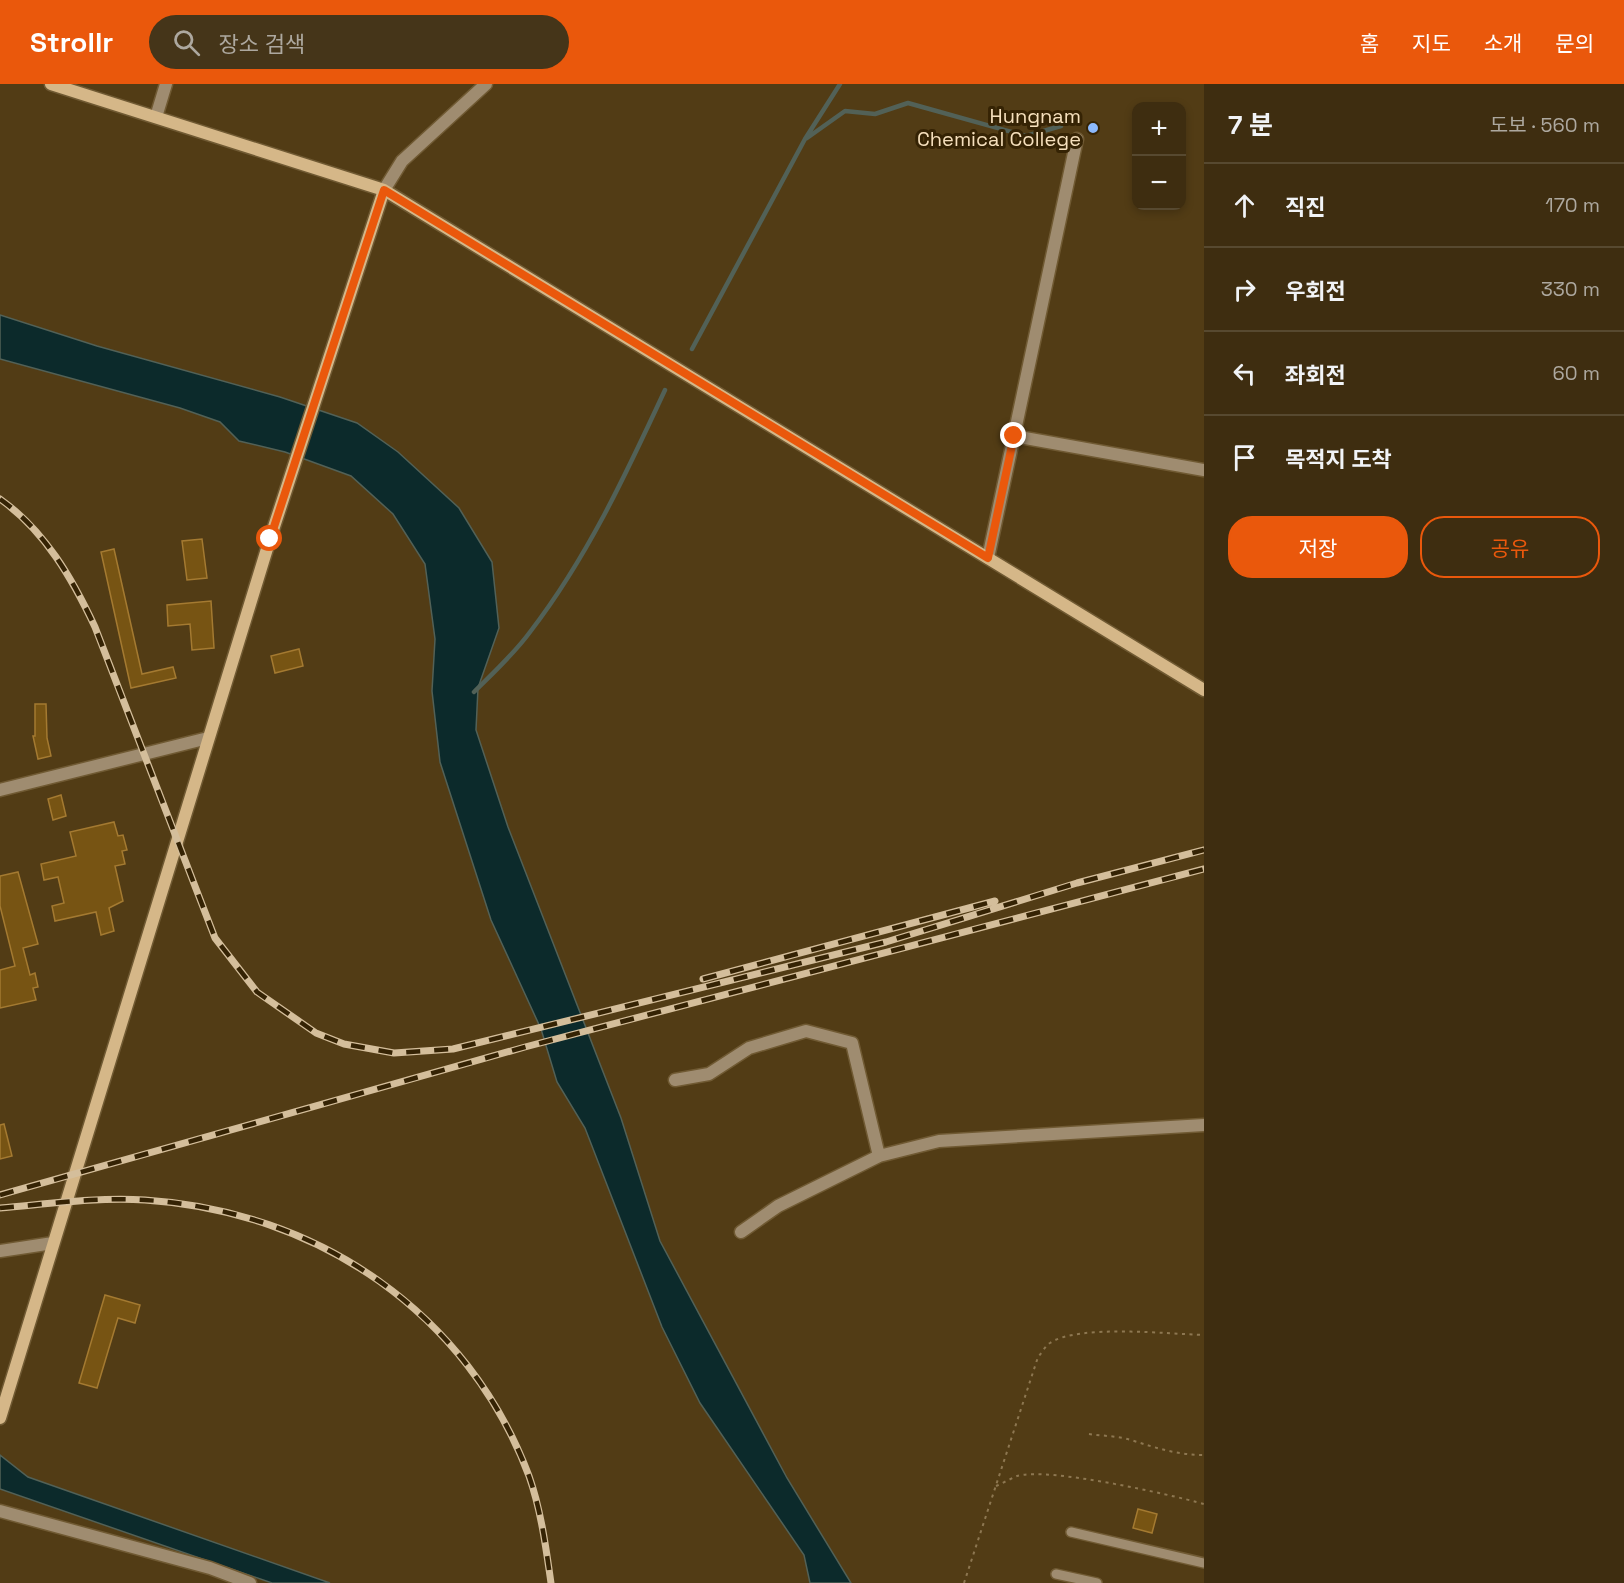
<!DOCTYPE html>
<html lang="ko">
<head>
<meta charset="utf-8">
<style>
	body { margin:0; font-family:"Space Grotesk","Noto Sans KR",sans-serif; background:#453519; color:#f1f3f6 }
	.controls { position:absolute; right:18px; top:18px; display:grid; overflow:hidden; border-radius:12px; box-shadow:0 3px 9px #0003 }
	.controls button { width:54px; height:54px; display:grid; place-items:center; padding:0; border:0; border-bottom:2px solid #574930; background:#3e2d10; color:#f1f3f6; font:30px sans-serif }
	.stop { position:absolute; width:18px; height:18px; margin:-14px; border:4px solid #ea580c; border-radius:50%; background:#fff }
	.stop.end { background:#ea580c; border-color:#fff; box-shadow:0 2px 6px #0008 }
	.list { margin:0; padding:0; list-style:none }
	h2 { display:flex; justify-content:space-between; align-items:center; height:78px; margin:0; padding:0 24px; font-size:26px }
	h2 small { font-size:20px; font-weight:400; color:#ada89f }
	.list li { display:grid; grid-template-columns:39px 1fr auto; gap:18px; align-items:center; box-sizing:border-box; height:84px; padding:0 24px; border-top:2px solid #574930 }
	.list b { display:block; font-size:22px; white-space:nowrap }
	.list em { font-size:20px; font-style:normal; color:#ada89f }
	.actions { display:flex; gap:12px; padding:18px 24px }
	.actions a { flex:1; padding:14px 0; border:2px solid #ea580c; border-radius:24px; text-align:center; font-size:21px; color:#ea580c }
	.actions .main { background:#ea580c; color:#fff }
	.icon { flex:none; width:33px; height:33px; fill:none; stroke:currentColor; stroke-width:2; stroke-linecap:round; stroke-linejoin:round }
	.map { position:relative; flex:none; width:1204px; height:1499px; overflow:hidden }
	header { display:flex; align-items:center; gap:36px; box-sizing:border-box; height:84px; padding:0 30px; background:#ea580c; color:#fff }
	header strong { font-size:28px }
	nav { display:flex; gap:33px; margin-inline-start:auto; font-size:21px }
	.search { width:420px; height:54px; background:#453519; display:flex; align-items:center; gap:15px; box-sizing:border-box; padding:0 21px; border-radius:33px; color:#ada89f; font-size:22px }
	main { display:flex }
	aside { flex:1; background:#3e2d10 }
	.map>svg:first-child { display:block }
</style>
</head>
<body>
<header>
<strong>Strollr</strong>
<div class="search"><svg class="icon" aria-label="search" viewBox="0 0 24 24"><circle cx="10" cy="10" r="6"/><path d="M15 15l6 6"/></svg>장소 검색</div>
<nav><a>홈</a><a>지도</a><a>소개</a><a>문의</a></nav>
</header>
<main>
<div class="map">
<svg width="1204" height="1499" viewBox="0 0 1204 1499">
	<rect width="100%" height="100%" fill="#523c15"/>
	<path fill="#0c2a2b" stroke="#526157" stroke-width="1.5" d="M0,231L97,262L280,313L357,339L398,368L459,424L492,478L499,544L478,604L476,646L508,743L621,1034L660,1157L787,1394L851,1499H810L804,1471L700,1319L662,1243L585,1044L557,998L541,945L491,836L440,678L432,607L435,555L425,480L393,430L351,392L285,368L239,357L220,338L180,324L0,275Z
		M0,1371L28,1393L330,1499H272L0,1405Z"/>
	<g fill="none" stroke-linecap="round" stroke-linejoin="round">
		<path stroke="#526157" stroke-width="4.5" d="M807,54L845,27L875,30L908,19L1026,52L1061,42
			M692,265L805,55L840,0
			M474,608C493,589 514,570 530,548C587,474 626,390 665,306"/>
	</g>
	<path fill="#775413" stroke="#a47a31" stroke-width="1.5" d="M202,455L207,494L187,496L182,457Z
		M114,465L142,590L173,583L176,594L131,604L101,468Z
		M211,517L214,564L192,566L190,540L168,542L167,521Z
		M299,565L303,582L275,589L271,572Z
		M35,620H46L47,654L51,672L38,675L33,652H35Z
		M61,711L66,732L53,736L48,715Z
		M114,738L118,752L123,751L127,766L122,767L125,780L115,782L123,817L109,824L114,847L101,851L96,828L55,837L52,822L64,819L58,793L44,796L41,780L76,772L70,748Z
		M18,788L38,860L23,864L30,891L35,889L38,903L33,904L36,916L0,924V886L15,882L0,822V792Z
		M4,1040L12,1072L0,1075V1041Z
		M105,1211L140,1221L135,1239L118,1234L97,1304L79,1299Z
		M1138,1425L1157,1430L1152,1449L1133,1444Z"/>
	<g fill="none" stroke-linecap="round" stroke-linejoin="round">
		<defs>
			<path id="service" d="M1071,1448L1204,1479
				M1056,1490L1097,1499"/>
			<path id="minor" d="M156,33L166,0
				M1014,352L1204,386
				M988,474L1077,55
				M0,706L208,654
				M675,996L709,990L749,964L806,947L852,959L879,1072
				M741,1148L778,1122L879,1072L939,1057L1204,1041
				M0,1167L53,1159
				M0,1427L210,1484L250,1499"/>
			<path id="tertiary" d="M384,106L402,77L486,0"/>
			<path id="secondary" d="M51,0L384,106L1204,606
				M0,1334L270,455L384,106"/>
		</defs>
		<use href="#service" stroke="#705a33" stroke-width="12"/>
		<use href="#minor" stroke="#705a33" stroke-width="15"/>
		<use href="#tertiary" stroke="#705a33" stroke-width="15"/>
		<use href="#secondary" stroke="#705a33" stroke-width="15"/>
		<path stroke="#8d7751" stroke-width="2" stroke-dasharray="3 4.5" stroke-linecap="butt" d="M1089,1350C1103,1352 1118,1352 1131,1356C1156,1364 1178,1371 1204,1371
			M996,1402C1003,1399 1010,1395 1017,1392C1049,1383 1168,1410 1204,1420
			M964,1499L1038,1273C1042,1269 1045,1262 1050,1259C1078,1240 1168,1250 1204,1251"/>
		<use href="#service" stroke="#9f8c70" stroke-width="9"/>
		<use href="#minor" stroke="#9f8c70" stroke-width="12"/>
		<use href="#tertiary" stroke="#9f8c70" stroke-width="12"/>
		<use href="#secondary" stroke="#d5b788" stroke-width="12"/>
		<defs>
			<path id="rail" d="M0,415C45,447 72,494 95,543L215,854L257,908L316,949L344,960L394,969L453,965L886,858L1077,799L1204,766
				M703,895L995,817
				M0,1111L525,963L1204,785
				M0,1124C48,1120 97,1113 145,1116C318,1127 468,1229 529,1392C541,1426 546,1464 551,1499"/>
		</defs>
		<use href="#rail" stroke="#d4be9b" stroke-width="7"/>
		<use href="#rail" stroke="#352304" stroke-width="4.5" stroke-dasharray="14" stroke-linecap="butt"/>
	</g>
	<g fill="none" stroke-linecap="round" stroke-linejoin="round">
		<path stroke="#ea580c" stroke-width="8" d="M270,455L384,106L988,474L1014,352"/>
	</g>
	<circle fill="#8cb9fc" stroke="#352304" stroke-width="2" cx="1093" cy="44" r="6"/>
	<g text-anchor="middle" stroke-width="6" stroke-linejoin="round" paint-order="stroke">
		<g font-size="20" fill="#f6e0bd" stroke="#352304" text-anchor="end">
			<text x="1081" y="39">Hungnam<tspan x="1081" dy="23">Chemical College</tspan></text>
		</g>
	</g>
</svg>
<div class="controls">
<button>+</button>
<button>−</button>
</div>
<div class="stop" style="left:270px;top:455px"></div>
<div class="stop end" style="left:1014px;top:352px"></div>
</div>
<aside>
<h2>7 분<small>도보 · 560 m</small></h2>
<ul class="list">
<li><svg class="icon" aria-label="ahead" viewBox="0 0 24 24"><path d="M12 20V5M6 11l6-6 6 6"/></svg><div><b>직진</b></div><em>170 m</em></li>
<li><svg class="icon" aria-label="right" viewBox="0 0 24 24"><path d="M7 20v-9h11M14 6l5 5-5 5"/></svg><div><b>우회전</b></div><em>330 m</em></li>
<li><svg class="icon" aria-label="left" viewBox="0 0 24 24"><path d="M17 20v-9H6M10 6l-5 5 5 5"/></svg><div><b>좌회전</b></div><em>60 m</em></li>
<li><svg class="icon" aria-label="arrive" viewBox="0 0 24 24"><path d="M6 21V4h12l-3 4 3 4H6"/></svg><div><b>목적지 도착</b></div></li>
</ul>
<div class="actions"><a class="main">저장</a><a>공유</a></div>
</aside>
</main>
</body>
</html>
